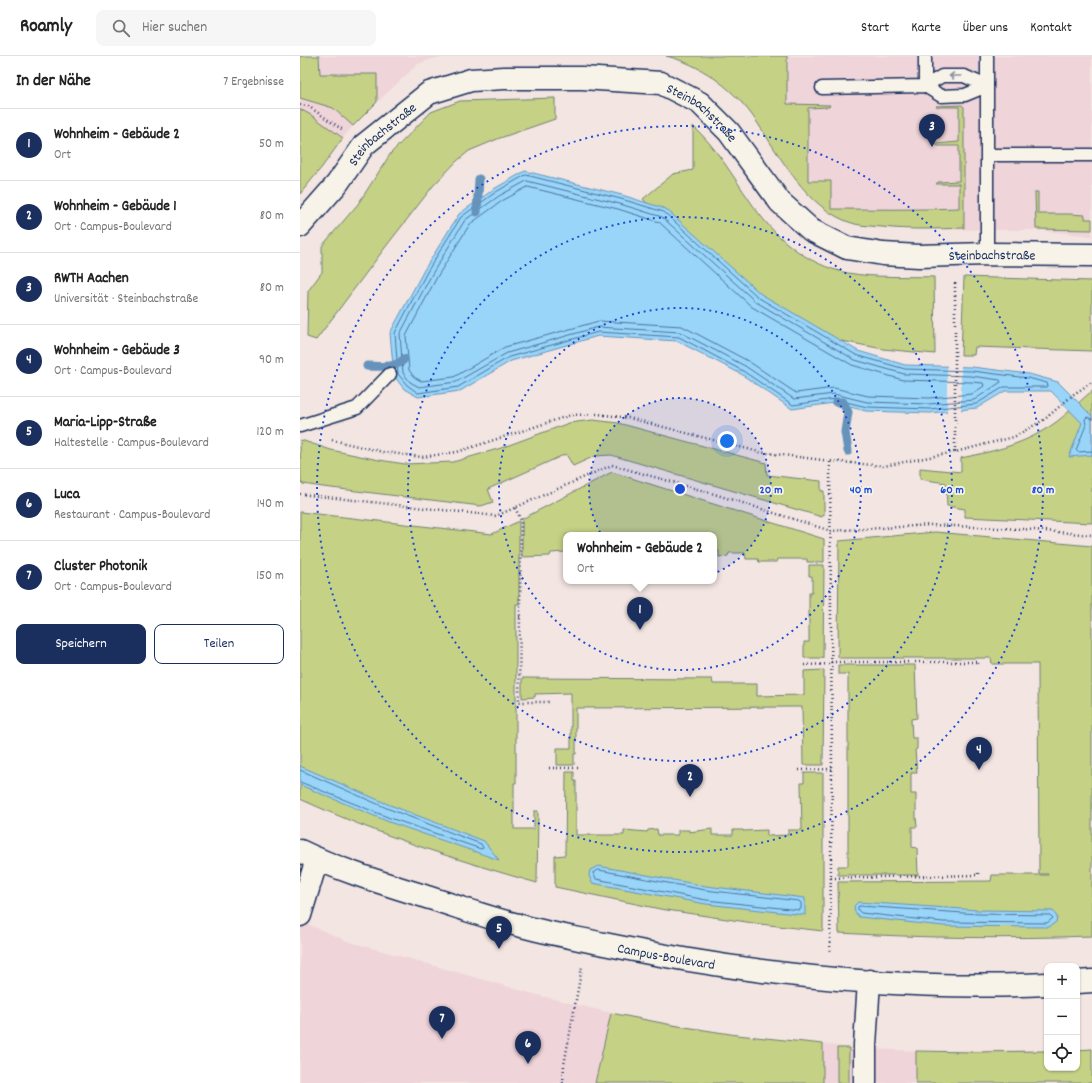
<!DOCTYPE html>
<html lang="de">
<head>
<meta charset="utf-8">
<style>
	body { margin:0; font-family:Dekko,sans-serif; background:#f6f6f6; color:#222 }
	.controls { position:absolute; right:12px; bottom:12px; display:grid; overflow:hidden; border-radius:8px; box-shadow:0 1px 3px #0004 }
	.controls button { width:36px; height:36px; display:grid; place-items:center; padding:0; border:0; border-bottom:1px solid #e0e0e0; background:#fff; color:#222; font:20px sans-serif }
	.you { position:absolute; left:427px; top:385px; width:14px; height:14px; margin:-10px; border:3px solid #fff; border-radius:50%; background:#1a73e8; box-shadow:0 0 0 6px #1a73e833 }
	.badge { display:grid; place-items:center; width:26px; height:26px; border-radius:50%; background:#1b2f5e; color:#fff; font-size:13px; font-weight:700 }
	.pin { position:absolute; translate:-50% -33px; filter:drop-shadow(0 1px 2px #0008) }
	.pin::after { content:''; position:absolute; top:21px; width:14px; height:12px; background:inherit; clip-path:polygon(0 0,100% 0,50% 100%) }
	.popup { position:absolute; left:263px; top:476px; width:154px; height:52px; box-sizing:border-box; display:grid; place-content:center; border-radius:8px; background:#fff; filter:drop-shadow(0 1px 3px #0005); font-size:13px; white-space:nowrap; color:#767676 }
	.popup b { font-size:15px; color:#222 }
	.popup::after { content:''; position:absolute; left:50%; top:100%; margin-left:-8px; border:8px solid transparent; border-top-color:#fff }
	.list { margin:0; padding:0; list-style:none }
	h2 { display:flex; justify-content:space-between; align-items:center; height:52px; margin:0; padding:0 16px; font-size:17px }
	h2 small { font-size:13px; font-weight:400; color:#767676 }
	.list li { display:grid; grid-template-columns:26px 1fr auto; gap:12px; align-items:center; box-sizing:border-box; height:72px; padding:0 16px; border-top:1px solid #e0e0e0 }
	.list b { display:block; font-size:15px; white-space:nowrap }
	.list p { margin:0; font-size:13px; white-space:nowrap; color:#767676 }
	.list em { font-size:13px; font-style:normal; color:#767676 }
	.actions { display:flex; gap:8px; padding:12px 16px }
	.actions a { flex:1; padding:9px 0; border:1px solid #1b2f5e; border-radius:8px; text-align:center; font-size:14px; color:#1b2f5e }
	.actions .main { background:#1b2f5e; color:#fff }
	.icon { flex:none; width:22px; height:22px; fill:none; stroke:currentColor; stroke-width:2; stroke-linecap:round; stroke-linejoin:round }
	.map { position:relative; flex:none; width:792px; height:1027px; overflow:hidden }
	header { display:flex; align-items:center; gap:24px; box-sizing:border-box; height:56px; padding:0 20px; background:#fff; border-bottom:1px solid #e0e0e0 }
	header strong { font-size:19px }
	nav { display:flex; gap:22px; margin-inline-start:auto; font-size:14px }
	.search { width:280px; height:36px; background:#f6f6f6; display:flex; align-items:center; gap:10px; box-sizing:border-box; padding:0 14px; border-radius:8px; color:#767676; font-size:15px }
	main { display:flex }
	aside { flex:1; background:#fff }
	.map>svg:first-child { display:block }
</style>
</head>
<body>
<header>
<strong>Roamly</strong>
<div class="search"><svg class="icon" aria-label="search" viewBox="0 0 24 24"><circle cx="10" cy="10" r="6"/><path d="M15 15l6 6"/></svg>Hier suchen</div>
<nav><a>Start</a><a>Karte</a><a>Über uns</a><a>Kontakt</a></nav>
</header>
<main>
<aside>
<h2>In der Nähe<small>7 Ergebnisse</small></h2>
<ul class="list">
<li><span class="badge">1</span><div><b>Wohnheim - Gebäude 2</b><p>Ort</p></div><em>50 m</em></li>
<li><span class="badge">2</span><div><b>Wohnheim - Gebäude 1</b><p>Ort · Campus-Boulevard</p></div><em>80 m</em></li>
<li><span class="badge">3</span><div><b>RWTH Aachen</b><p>Universität · Steinbachstraße</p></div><em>80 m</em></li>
<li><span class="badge">4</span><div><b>Wohnheim - Gebäude 3</b><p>Ort · Campus-Boulevard</p></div><em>90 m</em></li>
<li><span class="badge">5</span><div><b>Maria-Lipp-Straße</b><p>Haltestelle · Campus-Boulevard</p></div><em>120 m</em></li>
<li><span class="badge">6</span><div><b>Luca</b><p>Restaurant · Campus-Boulevard</p></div><em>140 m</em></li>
<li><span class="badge">7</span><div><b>Cluster Photonik</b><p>Ort · Campus-Boulevard</p></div><em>150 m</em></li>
</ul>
<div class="actions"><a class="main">Speichern</a><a>Teilen</a></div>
</aside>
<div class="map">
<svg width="792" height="1027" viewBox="0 0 792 1027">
	<rect width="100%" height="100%" fill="#f3e5e1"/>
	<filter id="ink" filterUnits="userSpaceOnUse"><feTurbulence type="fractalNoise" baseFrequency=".025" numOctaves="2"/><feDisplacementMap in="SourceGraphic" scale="8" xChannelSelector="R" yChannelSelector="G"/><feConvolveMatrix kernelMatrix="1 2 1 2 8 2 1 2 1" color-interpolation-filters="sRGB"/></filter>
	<g filter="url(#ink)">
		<path fill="#efd4d9" d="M0,0H149L132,3L118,8L58,64L43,82L7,130L0,138Z
			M366,0H792V180L735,174L596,173L554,168L541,162L529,155L507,136L493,120L451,58L428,33L411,20L392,9Z
			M0,865L47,885L237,939L311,957L437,979L523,988L549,992L616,995L747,994V1012H777V994L792,993V1027H0Z"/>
		<path fill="#c5d185" stroke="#708072" d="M0,0H19L20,18H77V46L53,70L33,52L0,42Z
			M366,0H487V48L530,49L529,51L508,52V125H531V153C574,153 616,154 659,152V128H636L638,126L659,125V90H638L636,88L659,86V51H638L636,50L662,49L664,51V172C637,173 609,174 582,171C573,170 563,170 555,168C506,155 479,97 452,59C431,31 400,8 366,0Z
			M255,42V63L200,82L169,95L157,105L133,130L84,193L16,284L7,281L8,235L22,216V190L58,148L91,97L131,56L160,45Z
			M0,53L11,59L43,82L22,111L0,138Z
			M393,70C416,91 432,119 450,145C473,180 506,209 548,217C576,222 606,220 634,221L635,298L583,293L531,283L487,269L353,154L343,143L373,118L393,114Z
			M735,136H738V158H769L785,159V163H792V174L736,173Z
			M664,221L792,225V295L675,291L674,299H661Z
			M792,335V467L665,461V453L647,450L646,427L620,423V412L661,416V402C690,396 718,390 744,374C762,364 776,348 792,335Z
			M293,364L318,367L466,407L467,419L521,425V435H524V459L522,461L311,399L295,400L273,410L266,398L188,433L193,446L181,450L23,431L3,428L1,426L0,386L1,384L31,394L79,404L105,408L153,406L201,392L269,367Z
			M312,416L524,483V506H507V503H477L476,506H459L458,503H446L445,497H429L428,500L419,501V495H414V479H266V496L251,497L250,500L222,501V463Z
			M0,456L192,478L219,465V548H216V727H214V773H234V755H238L237,827C156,804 76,778 0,743Z
			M635,476L792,490V880C707,883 624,882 539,877L538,826L691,825L692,819H748V818H739L738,608H692L691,602H539L538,600L539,485Z
			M509,509H524L523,602H504V586H509V537H512V520H509Z
			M538,609H615L617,662L611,663L612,682H617V693L615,694L617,717H611V738H616V761L617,771H612V791L617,792L618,819H538V810H548V618H538Z
			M524,614L523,709H503L502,651L276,652V698H274V709H257V692H271V637L235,638V641L222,642V622L412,623L413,628H457V640L504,639V615Z
			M266,716H274V725H276V779H324V774L347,776L348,774L357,773L358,779H378V774H389V776L412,773V779H433V774H443V775L467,774V780L488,779V774H502L501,727H504V717H523V875L460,868L360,853L255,831V800L265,799Z
			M311,957L372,969L437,979L523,988V1027H295Z
			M537,992H549V1027H537Z
			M792,993V1027H616V995L672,996L747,995V1012H777V994Z"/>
		<path fill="#98d5f9" stroke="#6693bb" d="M225,115L322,139L366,153L461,238L558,295L605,309L672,311L729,318L758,326L792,360V399L769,401L782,367L751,335H705L677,352L630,357L566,355L534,347L492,353L441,318L377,285L298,280L211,305L160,335L118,341L104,333L94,320L90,277L124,214L159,158L194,133Z
			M0,710L90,749L184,785L199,804L89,766L0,729Z
			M298,810L406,830L505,842V859L406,848L292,827L289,819L290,814Z
			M558,846L678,854L753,855L757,861L756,866L749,871L643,870L559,861L555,856L554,850Z"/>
		<path fill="#f3e5e1" d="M647,308H661V356L647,358Z"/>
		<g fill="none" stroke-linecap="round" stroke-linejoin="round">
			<path stroke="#4d719c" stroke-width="1" d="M226,119L321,143L364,156L459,242L556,299L605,313L672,315L728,322L747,327L748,330L746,331H704L676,348L630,353L567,351L534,343L493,349L443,315L379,281L298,276L209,301L158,331L118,337L107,329L98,318L95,277L127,216L161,161L196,136Z
				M227,125L320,148L362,161L456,246L555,304L604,318L671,320L700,324L701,326L674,344L629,348L567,346L534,338L494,343L445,310L380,276L298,271L207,297L156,326L119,331L110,326L103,317L100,278L132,218L165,164L199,140Z
				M228,131L318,153L359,166L452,251L552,309L603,324L671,326L683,327L684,330L672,338L629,342L568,340L534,332L496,337L448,305L382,270L299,265L205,291L154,321L121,325L114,321L109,314L106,280L137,221L170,168L202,145Z
				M792,363L787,361L785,363L786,369L776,394L778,396L792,395
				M0,714L89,753L181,788L183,792L181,793L90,762L0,726
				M299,814L405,834L499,845L501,847V853L499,854L406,844L296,823L293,817Z
				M560,850L678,858L750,859L753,862L747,867L643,866L561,857L558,854V851Z"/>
			<path stroke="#6693bb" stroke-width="9" d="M177,156L179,123
				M67,310C78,310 96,313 104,303
				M536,346H543L548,356L545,376L548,395"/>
			<defs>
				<path id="service" d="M625,30L641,40L665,39L687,30
					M625,30V0
					M522,32L625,30L642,20H664L687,30
					M687,99H792
					M687,198V0
					M0,370L57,352L90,318"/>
				<g id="minor">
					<path id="s1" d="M0,170L37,128L64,89L129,37L171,24L204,22H282L361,27L400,47L429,76L480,146L511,174L547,192L583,198L619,200L687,198L792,199"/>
					<path d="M0,859L17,803"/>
					<path d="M565,1027V989L569,925"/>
				</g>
				<g id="tertiary">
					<path id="s2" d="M0,795C41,815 86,828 130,842C159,851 188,862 218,869C246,877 276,882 304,888C448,918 600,935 747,928"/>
					<path d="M777,926L792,925"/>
				</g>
			</defs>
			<use href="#service" stroke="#1b2f5e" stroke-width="15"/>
			<use href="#minor" stroke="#1b2f5e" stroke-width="25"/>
			<use href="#tertiary" stroke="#1b2f5e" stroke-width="25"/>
			<path stroke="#1b2f5e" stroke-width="2.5" stroke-dasharray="1 3" stroke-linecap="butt" d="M0,49L8,50L43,74
				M32,384L83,396L122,401L157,396L271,359L298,358L329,362L459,396L530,405L584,410L655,396L714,381L745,363L774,338L792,326
				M655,396V225
				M0,438L196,460L312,409L411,437L531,475L631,469L722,473L792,479
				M215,452L221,464L219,646H250
				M219,561H223
				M531,606H678V611
				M504,609L531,608
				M249,712H280
				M499,714L532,713
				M531,822L678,819V816
				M530,895L532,713L530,405
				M263,1027L264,1009L282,911"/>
			<use href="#service" stroke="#f7f3e8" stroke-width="12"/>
			<use href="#minor" stroke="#f7f3e8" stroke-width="22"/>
			<use href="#tertiary" stroke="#f7f3e8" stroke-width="22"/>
		</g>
		<defs><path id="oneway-shaft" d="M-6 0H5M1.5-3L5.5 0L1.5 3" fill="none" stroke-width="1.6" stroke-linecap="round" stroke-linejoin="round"/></defs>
		<use stroke="#8991a3" href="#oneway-shaft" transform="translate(655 20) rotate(180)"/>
	</g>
	<circle cx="380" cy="433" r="91" fill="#1d4ed8" fill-opacity=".12"/>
	<g fill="none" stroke="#1d4ed8" stroke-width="2" stroke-dasharray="2 4">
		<circle cx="380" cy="433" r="91"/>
		<circle cx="380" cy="433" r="181"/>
		<circle cx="380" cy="433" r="272"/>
		<circle cx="380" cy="433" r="363"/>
	</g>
	<g text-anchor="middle" stroke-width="3.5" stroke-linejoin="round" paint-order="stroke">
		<g font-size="14" fill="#1b2f5e" stroke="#f7f3e8">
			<text dy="5" stroke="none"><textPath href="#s1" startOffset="472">Steinbachstraße</textPath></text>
			<text dy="5" stroke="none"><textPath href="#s1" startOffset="124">Steinbachstraße</textPath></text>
			<text dy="5" stroke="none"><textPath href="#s1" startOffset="820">Steinbachstraße</textPath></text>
			<text dy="5" stroke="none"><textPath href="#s2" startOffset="382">Campus-Boulevard</textPath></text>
		</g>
	</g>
	<circle cx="380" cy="433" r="6" fill="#1d4ed8" stroke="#f7f3e8" stroke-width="2"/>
	<g font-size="12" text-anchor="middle" font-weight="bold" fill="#1d4ed8" stroke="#f7f3e8" stroke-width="3.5" stroke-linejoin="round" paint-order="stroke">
		<text x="471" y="437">20 m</text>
		<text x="561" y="437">40 m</text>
		<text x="652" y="437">60 m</text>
		<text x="743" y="437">80 m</text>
	</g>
</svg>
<div class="controls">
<button>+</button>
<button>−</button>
<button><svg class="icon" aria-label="locate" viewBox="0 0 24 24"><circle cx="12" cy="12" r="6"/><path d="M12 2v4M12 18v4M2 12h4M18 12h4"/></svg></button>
</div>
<div class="you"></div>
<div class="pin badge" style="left:340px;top:574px">1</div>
<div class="popup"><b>Wohnheim - Gebäude 2</b>Ort</div>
<div class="pin badge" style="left:390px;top:741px">2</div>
<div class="pin badge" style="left:632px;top:91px">3</div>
<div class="pin badge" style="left:679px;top:714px">4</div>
<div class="pin badge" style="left:199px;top:893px">5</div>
<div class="pin badge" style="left:228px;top:1008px">6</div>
<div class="pin badge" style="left:142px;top:983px">7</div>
</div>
</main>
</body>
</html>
